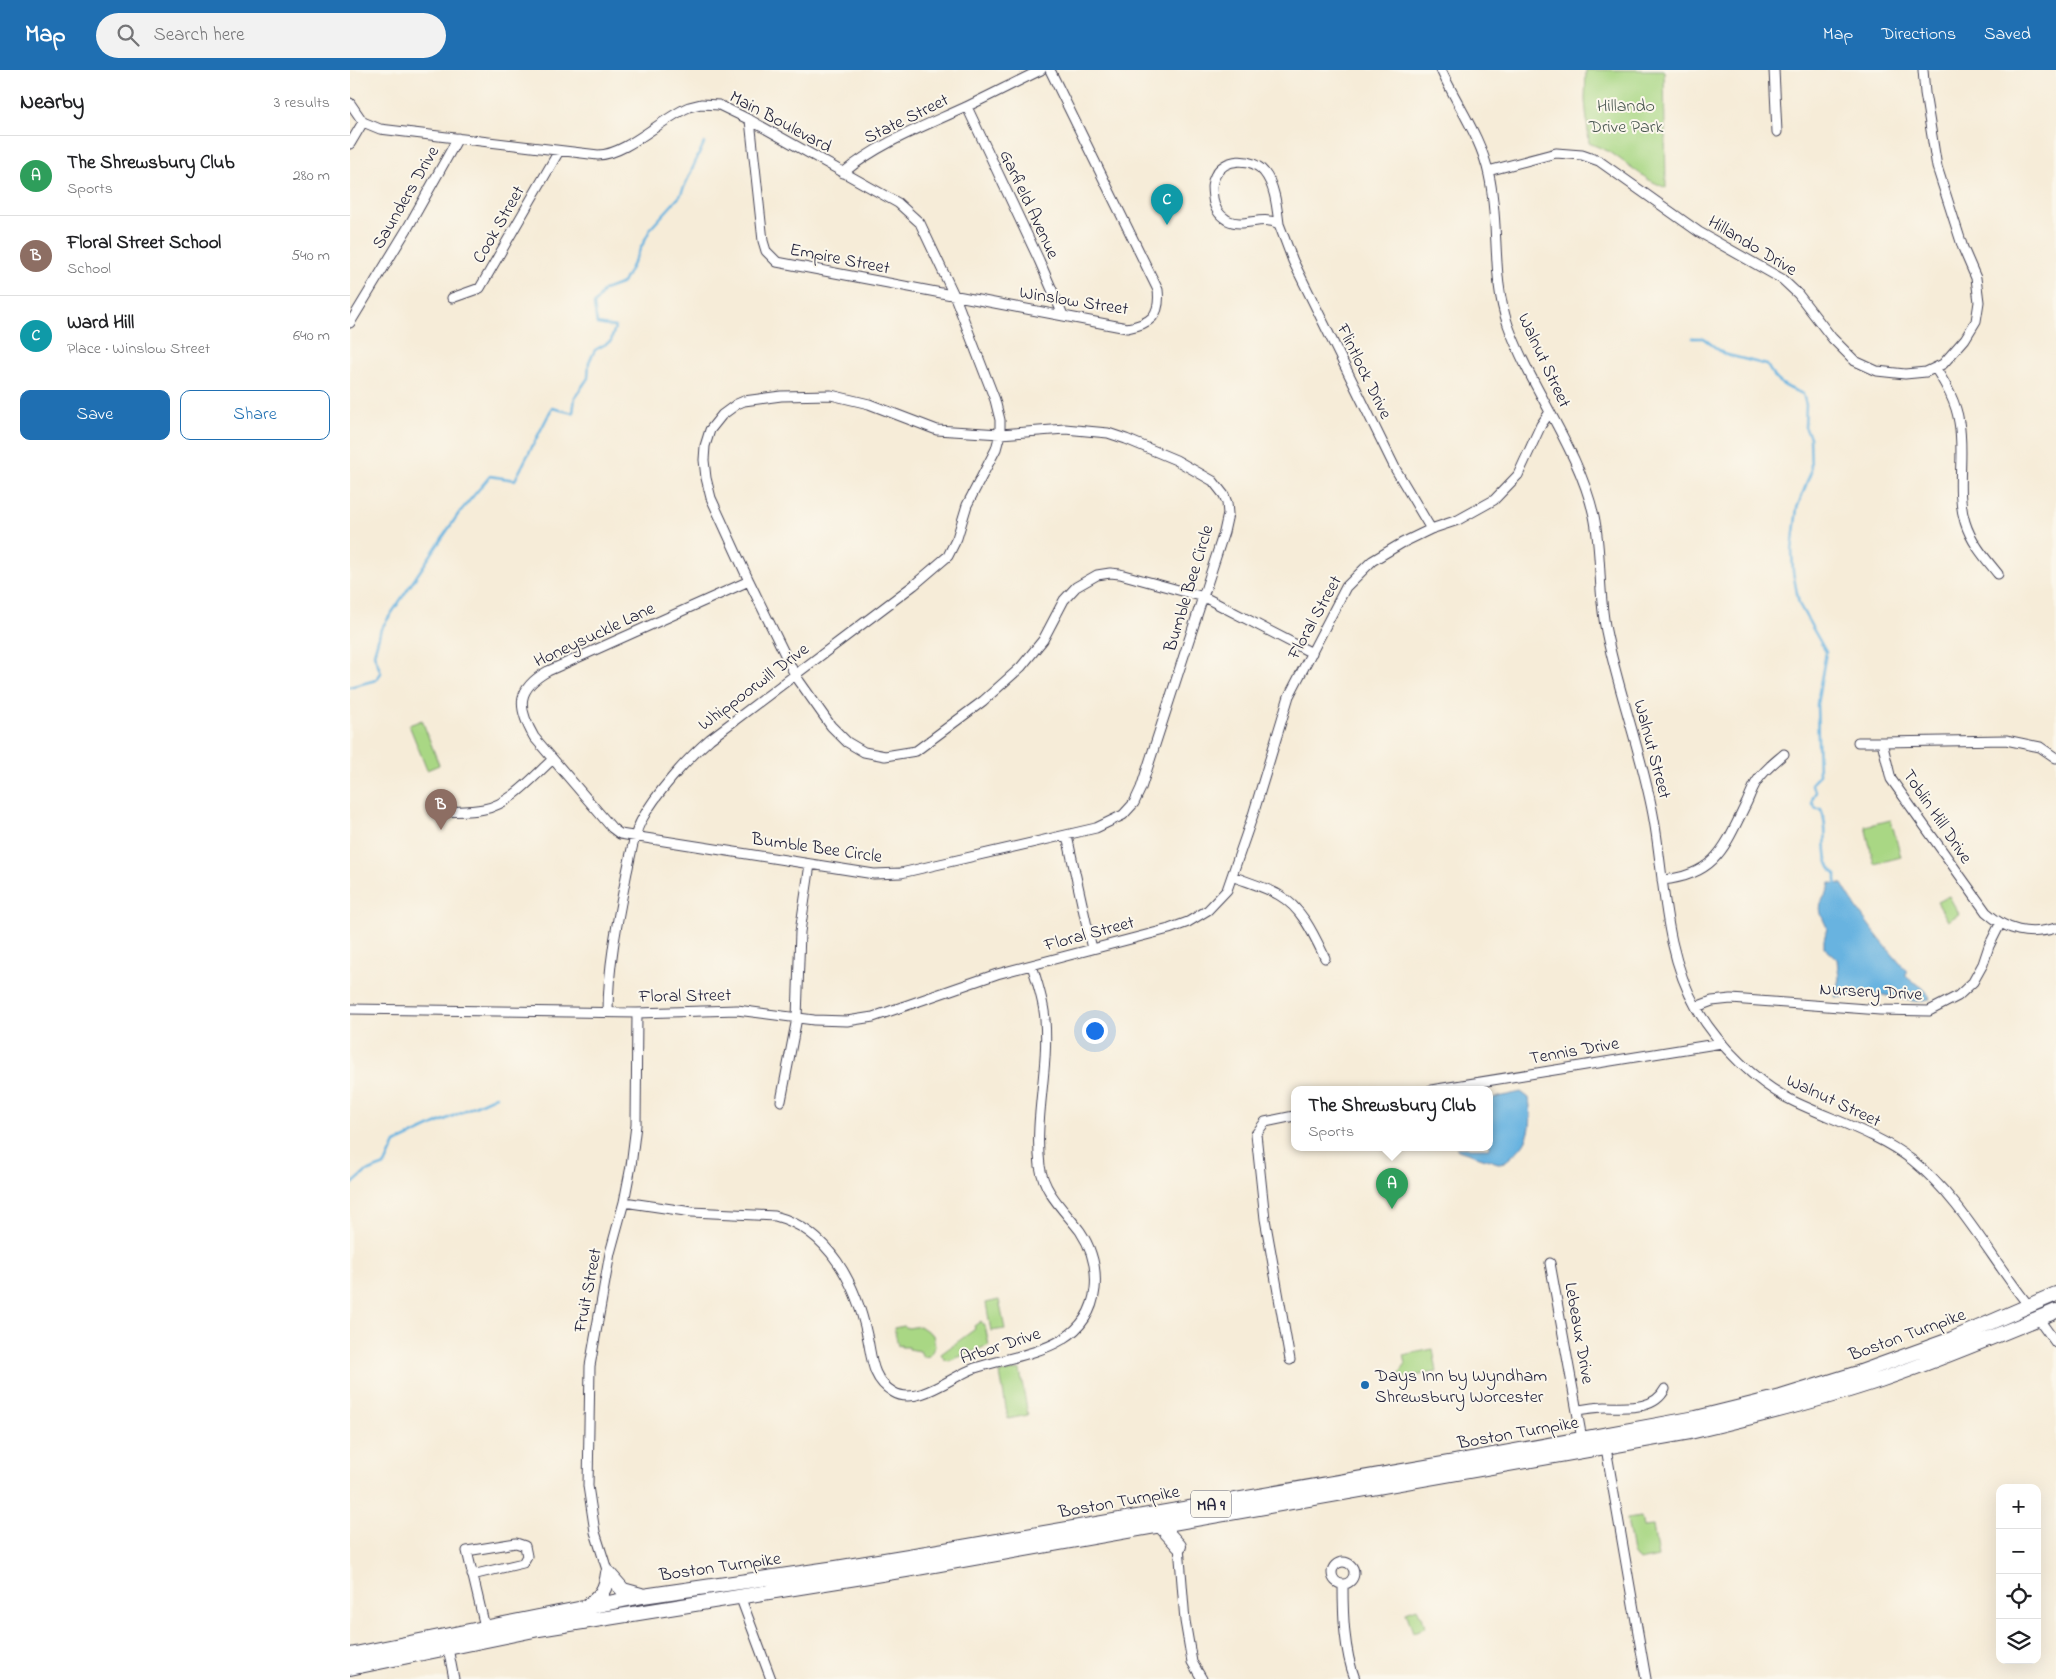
<!DOCTYPE html>
<html lang="en">
<head>
<meta charset="utf-8">
<style>
	body { margin:0; font-family:"Indie Flower",sans-serif; background:#f2f2f2; color:#202124 }
	.controls { position:absolute; right:15px; bottom:15px; display:grid; overflow:hidden; border-radius:10px; box-shadow:0 5px 20px #0002 }
	.controls button { width:45px; height:45px; display:grid; place-items:center; padding:0; border:0; border-bottom:1px solid #e0e0e0; background:#fff; color:#202124; font:25px sans-serif }
	.you { position:absolute; left:744px; top:960px; width:18px; height:18px; margin:-12px; border:4px solid #fff; border-radius:50%; background:#1a73e8; box-shadow:0 0 0 8px #1a73e833 }
	.badge { display:grid; place-items:center; width:32px; height:32px; border-radius:50%; background:#1f6fb2; color:#fff; font-size:16px; font-weight:700 }
	.pin { position:absolute; translate:-50% -41px; filter:drop-shadow(0 1px 2px #0008) }
	.pin::after { content:''; position:absolute; top:26px; width:18px; height:15px; background:inherit; clip-path:polygon(0 0,100% 0,50% 100%) }
	.popup { position:absolute; left:941px; top:1016px; width:202px; height:65px; box-sizing:border-box; display:grid; place-content:center; border-radius:10px; background:#fff; filter:drop-shadow(0 1px 4px #0005); font-size:16px; white-space:nowrap; color:#757577 }
	.popup b { font-size:19px; color:#202124 }
	.popup::after { content:''; position:absolute; left:50%; top:100%; margin-left:-10px; border:10px solid transparent; border-top-color:#fff }
	.list { margin:0; padding:0; list-style:none }
	h2 { display:flex; justify-content:space-between; align-items:center; height:65px; margin:0; padding:0 20px; font-size:21px }
	h2 small { font-size:16px; font-weight:400; color:#757577 }
	.list li { display:grid; grid-template-columns:32px 1fr auto; gap:15px; align-items:center; box-sizing:border-box; height:80px; padding:0 20px; border-top:1px solid #e0e0e0 }
	.list b { display:block; font-size:19px; white-space:nowrap }
	.list p { margin:0; font-size:16px; white-space:nowrap; color:#757577 }
	.list em { font-size:16px; font-style:normal; color:#757577 }
	.actions { display:flex; gap:10px; padding:15px 20px }
	.actions a { flex:1; padding:11px 0; border:1px solid #1f6fb2; border-radius:10px; text-align:center; font-size:18px; color:#1f6fb2 }
	.actions .main { background:#1f6fb2; color:#fff }
	.icon { flex:none; width:28px; height:28px; fill:none; stroke:currentColor; stroke-width:2; stroke-linecap:round; stroke-linejoin:round }
	.map { position:relative; flex:none; width:1706px; height:1609px; overflow:hidden }
	header { display:flex; align-items:center; gap:30px; box-sizing:border-box; height:70px; padding:0 25px; background:#1f6fb2; color:#fff }
	header strong { font-size:24px }
	nav { display:flex; gap:28px; margin-inline-start:auto; font-size:18px }
	.search { width:350px; height:45px; background:#f2f2f2; display:flex; align-items:center; gap:12px; box-sizing:border-box; padding:0 18px; border-radius:28px; color:#757577; font-size:19px }
	main { display:flex }
	aside { flex:1; background:#fff }
	.map>svg:first-child { display:block }
</style>
</head>
<body>
<header>
<strong>Map</strong>
<div class="search"><svg class="icon" aria-label="search" viewBox="0 0 24 24"><circle cx="10" cy="10" r="6"/><path d="M15 15l6 6"/></svg>Search here</div>
<nav><a>Map</a><a>Directions</a><a>Saved</a></nav>
</header>
<main>
<aside>
<h2>Nearby<small>3 results</small></h2>
<ul class="list">
<li><span class="badge" style="background:#2e9e5b">A</span><div><b>The Shrewsbury Club</b><p>Sports</p></div><em>280 m</em></li>
<li><span class="badge" style="background:#8d6e63">B</span><div><b>Floral Street School</b><p>School</p></div><em>540 m</em></li>
<li><span class="badge" style="background:#0f9aa8">C</span><div><b>Ward Hill</b><p>Place · Winslow Street</p></div><em>640 m</em></li>
</ul>
<div class="actions"><a class="main">Save</a><a>Share</a></div>
</aside>
<div class="map">
<svg width="1706" height="1609" viewBox="0 0 1706 1609">
	<rect width="100%" height="100%" fill="#fbf7ec"/>
	<filter id="ink" filterUnits="userSpaceOnUse"><feTurbulence type="fractalNoise" baseFrequency=".02" numOctaves="2"/><feDisplacementMap in="SourceGraphic" scale="10" xChannelSelector="R" yChannelSelector="G"/><feConvolveMatrix kernelMatrix="1 2 1 2 8 2 1 2 1" color-interpolation-filters="sRGB"/></filter>
	<filter id="wash" filterUnits="userSpaceOnUse"><feTurbulence type="fractalNoise" baseFrequency=".0096" numOctaves="4" result="noise"/><feDisplacementMap in="SourceGraphic" scale="20" xChannelSelector="R" yChannelSelector="G"/><feGaussianBlur stdDeviation="1.12" result="paint"/><feColorMatrix in="noise" values="0 0 0 0 0 0 0 0 0 0 0 0 0 0 0 0 0 1.4 0 .05"/><feComposite in="paint" operator="in"/></filter>
	<g filter="url(#wash)">
		<rect width="100%" height="100%" fill="#f6ecd8"/>
		<path fill="#a9d784" stroke="#667c60" d="M1236,0H1314L1316,118L1299,110L1260,82L1239,73L1235,30Z
			M72,650L89,695L77,700L59,655Z
			M1541,750L1551,787L1524,794L1515,756Z
			M1599,826L1609,844L1598,851L1587,832Z
			M649,1230L655,1259L641,1261L636,1233Z
			M631,1251L635,1256L639,1275L599,1291L594,1289L591,1284L625,1259L624,1256Z
			M554,1256L558,1258L570,1256L583,1265L585,1276L580,1286L573,1287L570,1281L559,1279V1277H551V1275L548,1276L544,1258Z
			M1083,1279L1087,1302L1047,1309L1055,1294L1053,1285Z
			M670,1300L678,1345L658,1349L650,1303Z
			M1291,1447L1293,1457L1303,1456L1308,1487L1289,1491L1283,1483L1277,1449Z
			M1067,1538L1070,1544L1072,1545L1075,1558L1063,1562L1056,1542Z"/>
		<path fill="#67b3e0" stroke="#446a8e" d="M1480,813L1492,814C1510,846 1532,873 1556,900V906C1566,917 1575,913 1580,930C1563,935 1543,925 1525,924C1511,923 1498,929 1485,927L1489,908L1487,889L1474,877V870L1477,858C1474,850 1467,841 1472,831C1475,824 1479,822 1480,813Z
			M1171,1022L1179,1028C1182,1053 1183,1069 1162,1086C1157,1090 1155,1093 1148,1093L1108,1080L1106,1078H1140V1029Z"/>
		<g fill="none" stroke-linecap="round" stroke-linejoin="round">
			<path stroke="#67b3e0" stroke-width="2.5" d="M1342,268H1353L1374,284L1417,295C1426,313 1435,317 1453,324L1456,335L1455,357L1460,367L1461,402L1447,438L1442,480L1443,502L1449,534L1476,582L1467,634L1469,705L1461,714L1466,722C1461,729 1461,732 1466,739H1471C1481,760 1468,789 1486,805V813
				M0,617L26,610L31,603L24,584L31,559L109,443L140,406L165,410L202,338L223,343L225,327L238,308L239,292L245,280L261,271L265,257L247,254L244,235L254,220L273,213L301,158L330,126L354,73
				M0,1116L16,1102L35,1095L45,1073L146,1026"/>
		</g>
	</g>
	<g filter="url(#ink)">
		<g fill="none" stroke-linecap="round" stroke-linejoin="round">
			<defs>
				<path id="minor" d="M1091,0C1107,35 1131,67 1139,105C1150,154 1141,207 1158,255C1182,321 1228,377 1244,446C1252,483 1248,523 1256,561C1269,625 1293,686 1304,750C1315,813 1314,882 1347,939C1368,975 1407,1014 1445,1032C1485,1051 1527,1063 1562,1090C1611,1129 1640,1187 1679,1236
					M1424,0L1427,62
					M0,33L13,52L30,59L248,85C276,85 312,48 339,37L351,34L369,35L400,50L548,133L570,153L605,227L645,330L650,350V364L646,379L617,435L607,468L598,486L564,515L360,669C336,690 306,723 291,751C283,766 281,785 277,802C268,848 258,895 258,942
					M617,37L689,190L713,245
					M400,50L413,171L416,181L427,192L777,258C800,254 811,246 808,220L700,0
					M0,74L13,52
					M1138,101L1206,83L1232,85L1249,91L1349,162L1432,209L1448,224L1482,268L1505,291L1527,301L1555,304L1576,302L1593,294L1615,269L1626,251L1629,232L1626,208L1613,178L1587,97L1575,23L1573,0
					M493,103C530,72 575,56 618,36C643,24 666,12 691,0
					M929,154C927,138 925,115 914,102C902,87 874,87 865,106C861,113 862,120 863,128C864,138 869,145 877,150C894,159 911,144 929,154L943,191L1046,400L1081,459
					M102,228L130,218L209,81
					M0,253L57,159L108,68
					M1586,299C1596,315 1606,332 1609,352C1615,385 1605,420 1615,452C1621,472 1635,488 1648,504
					M399,511L198,601C166,619 167,637 184,667L262,758L270,764L524,804L551,803L746,758L773,745L784,733L791,718L874,462L878,444L877,433L874,425L863,411L826,390L776,369L758,363L715,359L650,364L587,360L519,334L481,325L431,326L394,331L387,334L372,345L360,360L355,376L354,390L356,408L361,428L399,511L445,605L481,656L497,672L514,682L535,686L566,681L633,631L671,597L693,570L714,530L726,517L747,505L760,503L770,504L854,527L962,583
					M1508,672H1532
					M1706,688L1690,677L1656,670L1532,672L1541,709L1636,842C1657,861 1678,866 1706,858
					M91,742C105,741 120,742 134,739C161,734 183,707 203,689
					M717,766L742,879
					M882,806C897,812 915,817 929,825C952,838 964,865 975,888
					M1312,810C1367,805 1375,776 1397,732C1400,725 1403,717 1407,711C1414,700 1425,692 1434,684
					M1346,937L1362,931L1381,929L1530,940L1579,941L1608,926L1623,912L1633,894L1639,876L1650,854
					M0,939L287,943L387,940L464,950L497,951L523,947L647,904L819,859L838,852L858,840L877,820L903,745L939,626L996,517L1022,491L1052,473L1081,459L1108,450L1144,430L1168,405L1191,355L1200,342
					M1081,1020L1372,973
					M431,1031L447,948L450,862L460,794
					M274,1132L342,1142L425,1146C479,1160 506,1214 517,1265C522,1287 521,1309 543,1322C567,1337 602,1306 625,1298C672,1283 738,1280 745,1219C747,1198 742,1179 730,1161C714,1140 694,1123 690,1096C684,1048 699,999 695,950C694,931 687,913 682,895
					M1200,1193L1232,1369
					M1688,1248L1706,1273
					M940,1290L915,1149L906,1064L915,1052L944,1046
					M1227,1340C1236,1339 1246,1337 1255,1337C1275,1337 1304,1341 1315,1319
					M1256,1378L1296,1609
					M829,1476L835,1551L842,1592L852,1609
					M982 1503a11 11 0 1 1 22 0a11 11 0 1 1-22 0Z
					M258,1503L245,1462L238,1416L240,1296L260,1183L274,1132L281,1096L286,1055L287,943
					M122,1505L173,1493L177,1486L175,1476L166,1473L117,1481L135,1557
					M993,1515C993,1545 994,1580 1005,1609
					M390,1526L421,1609
					M98,1578L104,1609"/>
				<path id="highway" d="M810,1455L829,1476
					M258,1503L273,1520L291,1525
					M237,1536C251,1527 256,1519 258,1503
					M0,1585L293,1526L486,1498L607,1478L1105,1392L1346,1348L1431,1327L1505,1304L1602,1269L1706,1224
					M0,1598L189,1559L556,1500L1340,1362C1404,1347 1468,1331 1530,1310C1589,1290 1648,1265 1706,1241"/>
			</defs>
			<use href="#minor" stroke="#424053" stroke-width="11"/>
			<use href="#highway" stroke="#424053" stroke-width="16"/>
			<use href="#minor" stroke="#fff" stroke-width="9"/>
			<use href="#highway" stroke="#fff" stroke-width="14"/>
		</g>
	</g>
	<circle fill="#1f6fb2" stroke="#fbf7ec" stroke-width="2" cx="1015" cy="1315" r="5"/>
	<g text-anchor="middle" stroke-width="4" stroke-linejoin="round" paint-order="stroke">
		<rect fill="#fbf7ec" stroke="#636270" stroke-width="1" x="841" y="1420.5" width="40" height="27" rx="4"/>
		<g font-size="16" font-weight="bold" fill="#22223b">
			<text x="861" y="1440">MA 9</text>
		</g>
		<g font-size="18" fill="#4a5851" stroke="#fbf7ec">
			<text x="1276" y="41">Hillando<tspan x="1276" dy="21">Drive Park</tspan></text>
		</g>
		<g font-size="18" fill="#22223b" stroke="#fbf7ec">
			<text transform="translate(556 48) rotate(-26)" y="6">State Street</text>
			<text transform="translate(431 51) rotate(28)" y="6">Main Boulevard</text>
			<text transform="translate(55 127) rotate(-60)" y="6">Saunders Drive</text>
			<text transform="translate(680 134) rotate(65)" y="6">Garfield Avenue</text>
			<text transform="translate(148 154) rotate(-60)" y="6">Cook Street</text>
			<text transform="translate(1403 175) rotate(31)" y="6">Hillando Drive</text>
			<text transform="translate(490 188) rotate(11)" y="6">Empire Street</text>
			<text transform="translate(724 230) rotate(9)" y="6">Winslow Street</text>
			<text transform="translate(1195 290) rotate(65)" y="6">Walnut Street</text>
			<text transform="translate(1015 301) rotate(64)" y="6">Flintlock Drive</text>
			<text transform="translate(838 518) rotate(-73)" y="6">Bumble Bee Circle</text>
			<text transform="translate(964 547) rotate(-61)" y="6">Floral Street</text>
			<text transform="translate(244 564) rotate(-25)" y="6">Honeysuckle Lane</text>
			<text transform="translate(403 616) rotate(-37)" y="6">Whippoorwill Drive</text>
			<text transform="translate(1303 679) rotate(75)" y="6">Walnut Street</text>
			<text transform="translate(1588 746) rotate(56)" y="6">Toblin Hill Drive</text>
			<text transform="translate(467 777) rotate(8)" y="6">Bumble Bee Circle</text>
			<text transform="translate(739 863) rotate(-15)" y="6">Floral Street</text>
			<text transform="translate(1521 921) rotate(3)" y="6">Nursery Drive</text>
			<text transform="translate(335 925) rotate(-1)" y="6">Floral Street</text>
			<text transform="translate(1224 980) rotate(-10)" y="6">Tennis Drive</text>
			<text transform="translate(1484 1030) rotate(25)" y="6">Walnut Street</text>
			<text transform="translate(237 1220) rotate(-79)" y="6">Fruit Street</text>
			<text transform="translate(1230 1263) rotate(80)" y="6">Lebeaux Drive</text>
			<text transform="translate(1557 1264) rotate(-20)" y="6">Boston Turnpike</text>
			<text transform="translate(650 1275) rotate(-18)" y="6">Arbor Drive</text>
			<text transform="translate(1168 1362) rotate(-10)" y="6">Boston Turnpike</text>
			<text transform="translate(769 1431) rotate(-10)" y="6">Boston Turnpike</text>
			<text transform="translate(370 1496) rotate(-8)" y="6">Boston Turnpike</text>
		</g>
		<g font-size="18" fill="#22223b" stroke="#fbf7ec" text-anchor="start">
			<text x="1025" y="1311">Days Inn by Wyndham<tspan x="1025" dy="21">Shrewsbury Worcester</tspan></text>
		</g>
	</g>
</svg>
<div class="controls">
<button>+</button>
<button>−</button>
<button><svg class="icon" aria-label="locate" viewBox="0 0 24 24"><circle cx="12" cy="12" r="6"/><path d="M12 2v4M12 18v4M2 12h4M18 12h4"/></svg></button>
<button><svg class="icon" aria-label="layers" viewBox="0 0 24 24"><path d="M12 4l9 5-9 5-9-5zM3 14l9 5 9-5"/></svg></button>
</div>
<div class="you"></div>
<div class="pin badge" style="left:1042px;top:1139px;background:#2e9e5b">A</div>
<div class="popup"><b>The Shrewsbury Club</b>Sports</div>
<div class="pin badge" style="left:91px;top:760px;background:#8d6e63">B</div>
<div class="pin badge" style="left:817px;top:155px;background:#0f9aa8">C</div>
</div>
</main>
</body>
</html>
